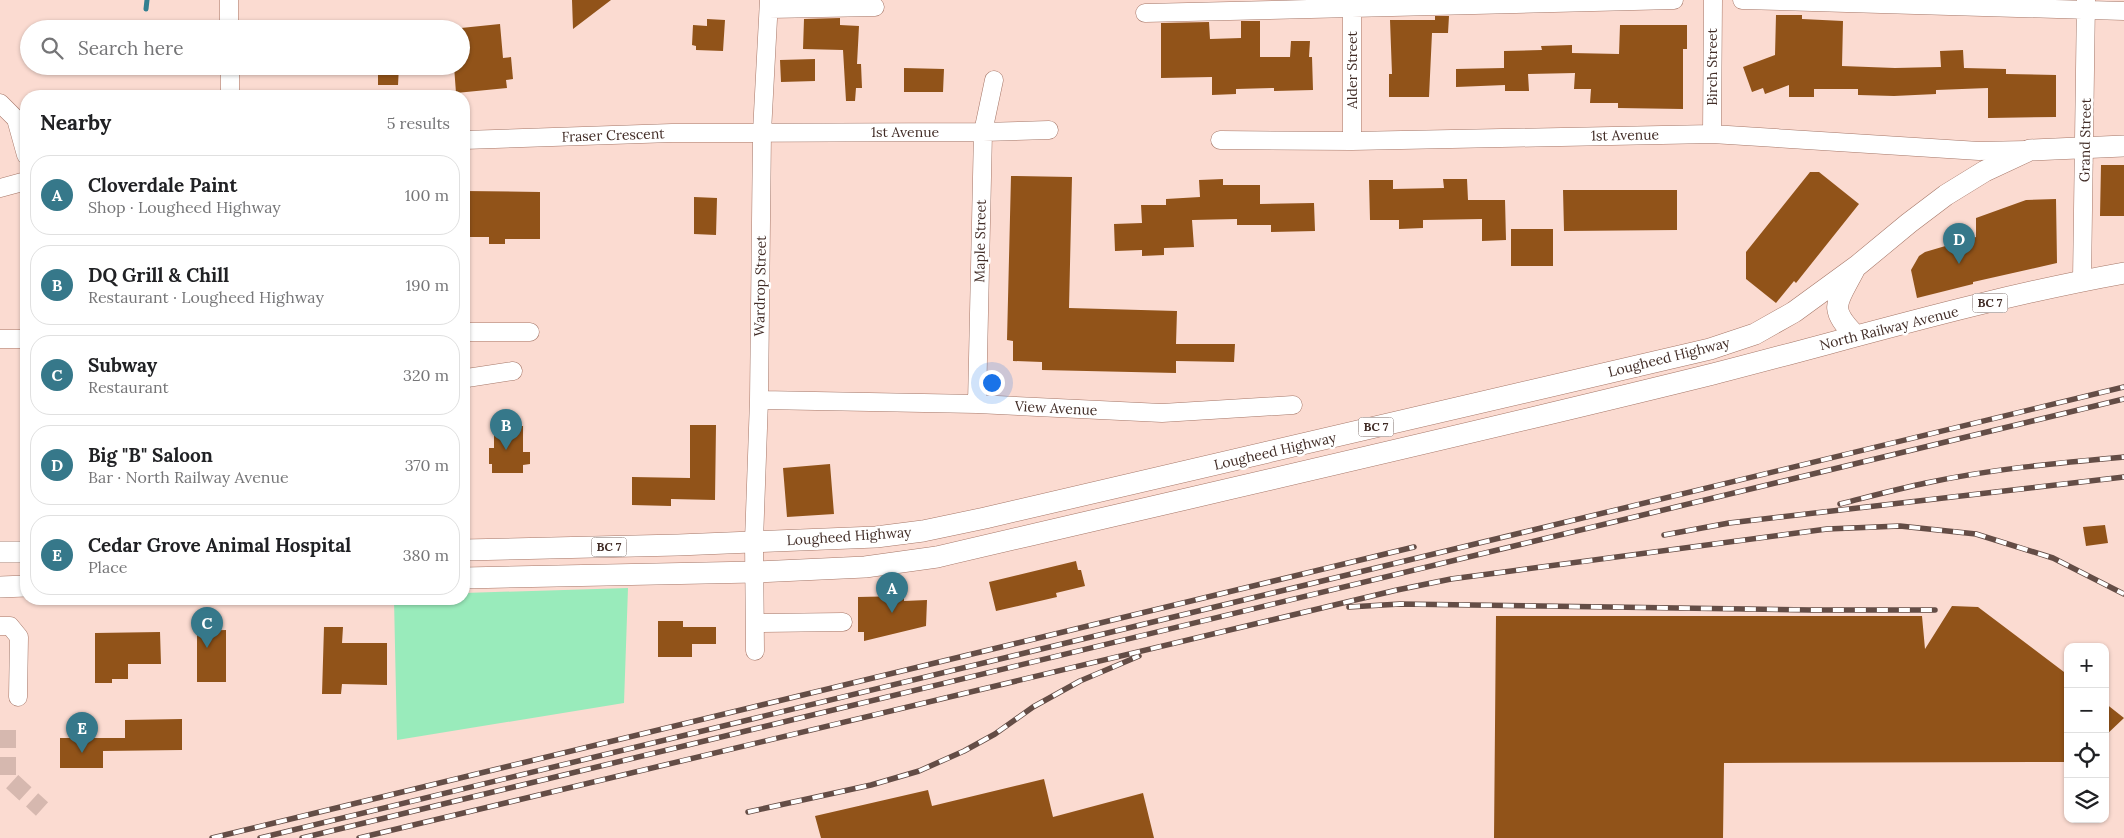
<!DOCTYPE html>
<html lang="en">
<head>
<meta charset="utf-8">
<style>
	body { margin:0; font-family:Lora,serif; background:#f6f6f6; color:#202124 }
	.controls { position:absolute; right:15px; bottom:15px; display:grid; overflow:hidden; border-radius:10px; box-shadow:0 1px 4px #0004 }
	.controls button { width:45px; height:45px; display:grid; place-items:center; padding:0; border:0; border-bottom:1px solid #e0e0e0; background:#fff; color:#202124; font:25px sans-serif }
	.you { position:absolute; left:991px; top:382px; width:18px; height:18px; margin:-12px; border:4px solid #fff; border-radius:50%; background:#1a73e8; box-shadow:0 0 0 8px #1a73e833 }
	.badge { display:grid; place-items:center; width:32px; height:32px; border-radius:50%; background:#36788a; color:#fff; font-size:16px; font-weight:700 }
	.pin { position:absolute; translate:-50% -41px; filter:drop-shadow(0 1px 2px #0008) }
	.pin::after { content:''; position:absolute; top:26px; width:18px; height:15px; background:inherit; clip-path:polygon(0 0,100% 0,50% 100%) }
	.list { margin:0; padding:0; list-style:none }
	h2 { display:flex; justify-content:space-between; align-items:center; height:65px; margin:0; padding:0 20px; font-size:21px }
	h2 small { font-size:16px; font-weight:400; color:#757577 }
	.list li { display:grid; grid-template-columns:32px 1fr auto; gap:15px; align-items:center; box-sizing:border-box; height:80px; margin:0 10px 10px; padding:0 10px; border:1px solid #e0e0e0; border-radius:20px }
	.list b { display:block; font-size:19px; white-space:nowrap }
	.list p { margin:0; font-size:16px; white-space:nowrap; color:#757577 }
	.list em { font-size:16px; font-style:normal; color:#757577 }
	.icon { flex:none; width:28px; height:28px; fill:none; stroke:currentColor; stroke-width:2; stroke-linecap:round; stroke-linejoin:round }
	.map { position:relative; flex:none; width:2124px; height:838px; overflow:hidden }
	.search { position:absolute; background:#fff; box-shadow:0 1px 4px #0004; left:20px; top:20px; width:450px; height:55px; display:flex; align-items:center; gap:12px; box-sizing:border-box; padding:0 18px; border-radius:28px; color:#757577; font-size:19px }
	.panel { position:absolute; background:#fff; box-shadow:0 1px 4px #0004; left:20px; top:90px; width:450px; height:515px; border-radius:20px }
	.map>svg:first-child { display:block }
</style>
</head>
<body>
<div class="map">
<svg width="2124" height="838" viewBox="0 0 2124 838">
	<rect width="100%" height="100%" fill="#fbdbd1"/>
	<path fill="#99ebbb" d="M628,588L624,703L397,740L394,599H464V593Z"/>
	<g fill="none" stroke-linecap="round" stroke-linejoin="round">
		<path stroke="#327f90" stroke-width="5" d="M146,9L147,0"/>
	</g>
	<path fill="#915319" d="M572,0H611L573,29Z
		M1776,15H1802V19L1843,21L1842,66L1895,68L1941,67L1940,51L1963,50L1964,68L2006,69V74L2056,75V117L1988,118V88L1936,90V94L1894,96L1858,95V89H1814V97H1789V85L1765,94L1763,88L1752,92L1743,67L1775,55Z
		M1435,16H1449L1448,33H1432L1429,97H1389V74H1392L1390,20H1435Z
		M840,18V25L859,26L857,64H861L862,88H856L855,101H846L843,50L803,49L804,19Z
		M707,19L725,20L723,51L696,50V46L692,45L693,25L707,26Z
		M1241,21H1260V57H1290L1291,41H1310L1309,57H1312L1313,90L1274,91V88L1236,89V94L1212,95V77L1161,78V23L1209,22L1210,39L1241,38Z
		M500,24L503,58L511,57L513,79L506,80L507,88L456,93L454,66H461V28Z
		M1620,25H1687V49H1683V109L1618,108V103H1590L1591,89H1574L1575,73L1528,74L1529,91H1505V85L1456,87V69L1504,68V51L1542,50L1541,46L1572,45V53L1619,54Z
		M815,59V81L781,82L780,60Z
		M378,66H399L398,85H378Z
		M904,68L944,69L943,92H904Z
		M2101,165H2124V216H2100Z
		M1810,172H1819L1859,204L1796,283L1794,281L1776,303L1746,279V252Z
		M1011,176L1072,177L1069,308L1177,311L1176,344H1235L1234,362L1176,361V373L1042,370V362L1013,361V341L1007,340Z
		M1223,179V185H1260V204L1314,203L1315,231L1271,232V225H1237V219L1192,220L1194,247L1164,248V255L1142,256V250L1115,251L1114,224L1142,223L1141,205H1166V199L1200,197L1199,180Z
		M1443,179H1467L1468,200H1505L1506,240L1482,241V219L1423,220V228L1399,229V220H1370L1369,180H1393V189L1444,188Z
		M1563,190H1677V230L1564,231Z
		M464,191L540,192V239H505V244H489V237H464Z
		M694,197L717,198L716,235L694,234Z
		M2056,199L2057,263L1973,282V284L1917,298L1911,270L1919,256L1925,252L1976,237V218L2026,200Z
		M1511,229H1553V266H1511Z
		M690,425H716L715,500L671,499V506L632,505V477L690,478Z
		M494,426H523V452H530V464L523,465V473H492V464H489V448H494Z
		M830,464L834,514L787,517L783,468Z
		M2105,525L2108,543L2086,546L2083,527Z
		M1076,561L1078,570H1081L1085,586L1056,593L1057,597L996,611L989,582Z
		M904,596V601L927,600L926,626L864,641V632H858V597Z
		M1952,606L1978,607L2068,675V762L1724,763L1723,838H1494L1496,616H1922L1925,649Z
		M658,621H683V627H716V644H692V657H658Z
		M324,627H343L342,643H387V685L342,684L341,694H322Z
		M226,630V682H197V631Z
		M160,632L161,664H128V679H112V683H95V633Z
		M2105,703L2124,718L2105,736Z
		M182,719V750L103,751V768H60V738H125V720Z
		M1044,779L1053,817L1143,793L1154,838H821L815,816L928,790L932,806Z"/>
	<g fill="none" stroke-linecap="round" stroke-linejoin="round">
		<path stroke="#d6b8af" stroke-width="18" stroke-dasharray="18 9" stroke-linecap="butt" d="M7,730V777L42,809"/>
		<defs>
			<path id="minor" d="M229,0V29
				M1742,0L2124,11
				M769,9L875,7
				M1145,13L1674,0
				M230,66V96
				M0,103L16,119L26,155
				M1712,134L1713,0
				M464,140L672,133L983,132L1049,130
				M1220,140L1352,141L1712,134L1979,151L2027,150
				M1352,141V0
				M0,188L26,181
				M2082,280L2086,0
				M464,332H530
				M0,339H26
				M464,380L467,378L513,371
				M759,400L977,404L1162,413L1293,405
				M977,404L983,132L994,80
				M755,623L843,622
				M0,626H10L19,637L18,697
				M755,651L754,541L759,400L762,132L769,0"/>
			<path id="major" d="M1854,270C1837,303 1827,307 1856,336
				M464,550L678,545L876,537L923,531L985,518L1710,349L1755,334L1794,312L1857,266L1909,223L1946,195L1985,171L2030,150L2124,146
				M0,552H26
				M464,578L755,572L865,567L937,557C1196,496 1455,438 1713,374C1850,339 1985,298 2124,273
				M0,587L26,586"/>
		</defs>
		<use href="#minor" stroke="#a57667" stroke-width="19"/>
		<use href="#major" stroke="#a57667" stroke-width="22"/>
		<use href="#minor" stroke="#fff" stroke-width="18"/>
		<use href="#major" stroke="#fff" stroke-width="21"/>
		<defs>
			<path id="rail" d="M1840,504C1868,497 1897,489 1926,483C1991,469 2058,463 2124,457
				M1664,535L1729,523L2124,477
				M1349,607L1400,604L1811,610H1935
				M748,812L871,785L919,771L964,751L995,734L1033,707L1080,681L1139,656
				M212,838L1414,547
				M260,838L2124,387
				M302,838L2124,399
				M359,838L1397,590L1451,579L1504,572L1827,529L1900,526L1976,534L2053,558L2124,594"/>
		</defs>
		<use href="#rail" stroke="#644d46" stroke-width="5.5"/>
		<use href="#rail" stroke="#fff" stroke-width="4" stroke-dasharray="11" stroke-linecap="butt"/>
	</g>
	<g text-anchor="middle" stroke-width="5" stroke-linejoin="round" paint-order="stroke">
		<g fill="#fff" stroke="#7a6b67" stroke-width="1">
			<rect x="1972.5" y="293.5" width="35" height="19" rx="4"/>
			<rect x="1358.5" y="417.5" width="35" height="19" rx="4"/>
			<rect x="591.5" y="537.5" width="35" height="19" rx="4"/>
		</g>
		<g font-size="12" font-weight="bold" fill="#412c26">
			<text x="1990" y="307">BC 7</text>
			<text x="1376" y="431">BC 7</text>
			<text x="609" y="551">BC 7</text>
		</g>
		<g font-size="14" fill="#412c26" stroke="#fff">
			<text transform="translate(1712 67) rotate(-90)" y="5">Birch Street</text>
			<text transform="translate(1352 70) rotate(-90)" y="5">Alder Street</text>
			<text x="905" y="137">1st Avenue</text>
			<text transform="translate(613 135) rotate(-2)" y="5">Fraser Crescent</text>
			<text transform="translate(1625 135) rotate(-1)" y="5">1st Avenue</text>
			<text transform="translate(2085 140) rotate(-89)" y="5">Grand Street</text>
			<text transform="translate(980 241) rotate(-89)" y="5">Maple Street</text>
			<text transform="translate(760 286) rotate(-89)" y="5">Wardrop Street</text>
			<text transform="translate(1889 328) rotate(-14)" y="5">North Railway Avenue</text>
			<text transform="translate(1669 357) rotate(-14)" y="5">Lougheed Highway</text>
			<text transform="translate(1056 408) rotate(3)" y="5">View Avenue</text>
			<text transform="translate(1275 451) rotate(-13)" y="5">Lougheed Highway</text>
			<text transform="translate(849 536) rotate(-4)" y="5">Lougheed Highway</text>
		</g>
	</g>
</svg>
<div class="controls">
<button>+</button>
<button>−</button>
<button><svg class="icon" aria-label="locate" viewBox="0 0 24 24"><circle cx="12" cy="12" r="6"/><path d="M12 2v4M12 18v4M2 12h4M18 12h4"/></svg></button>
<button><svg class="icon" aria-label="layers" viewBox="0 0 24 24"><path d="M12 4l9 5-9 5-9-5zM3 14l9 5 9-5"/></svg></button>
</div>
<div class="you"></div>
<div class="pin badge" style="left:892px;top:613px">A</div>
<div class="pin badge" style="left:506px;top:450px">B</div>
<div class="pin badge" style="left:207px;top:648px">C</div>
<div class="pin badge" style="left:1959px;top:264px">D</div>
<div class="pin badge" style="left:82px;top:753px">E</div>
<div class="search"><svg class="icon" aria-label="search" viewBox="0 0 24 24"><circle cx="10" cy="10" r="6"/><path d="M15 15l6 6"/></svg>Search here</div>
<section class="panel">
<h2>Nearby<small>5 results</small></h2>
<ul class="list">
<li><span class="badge">A</span><div><b>Cloverdale Paint</b><p>Shop · Lougheed Highway</p></div><em>100 m</em></li>
<li><span class="badge">B</span><div><b>DQ Grill &amp; Chill</b><p>Restaurant · Lougheed Highway</p></div><em>190 m</em></li>
<li><span class="badge">C</span><div><b>Subway</b><p>Restaurant</p></div><em>320 m</em></li>
<li><span class="badge">D</span><div><b>Big &quot;B&quot; Saloon</b><p>Bar · North Railway Avenue</p></div><em>370 m</em></li>
<li><span class="badge">E</span><div><b>Cedar Grove Animal Hospital</b><p>Place</p></div><em>380 m</em></li>
</ul>
</section>
</div>
</body>
</html>
